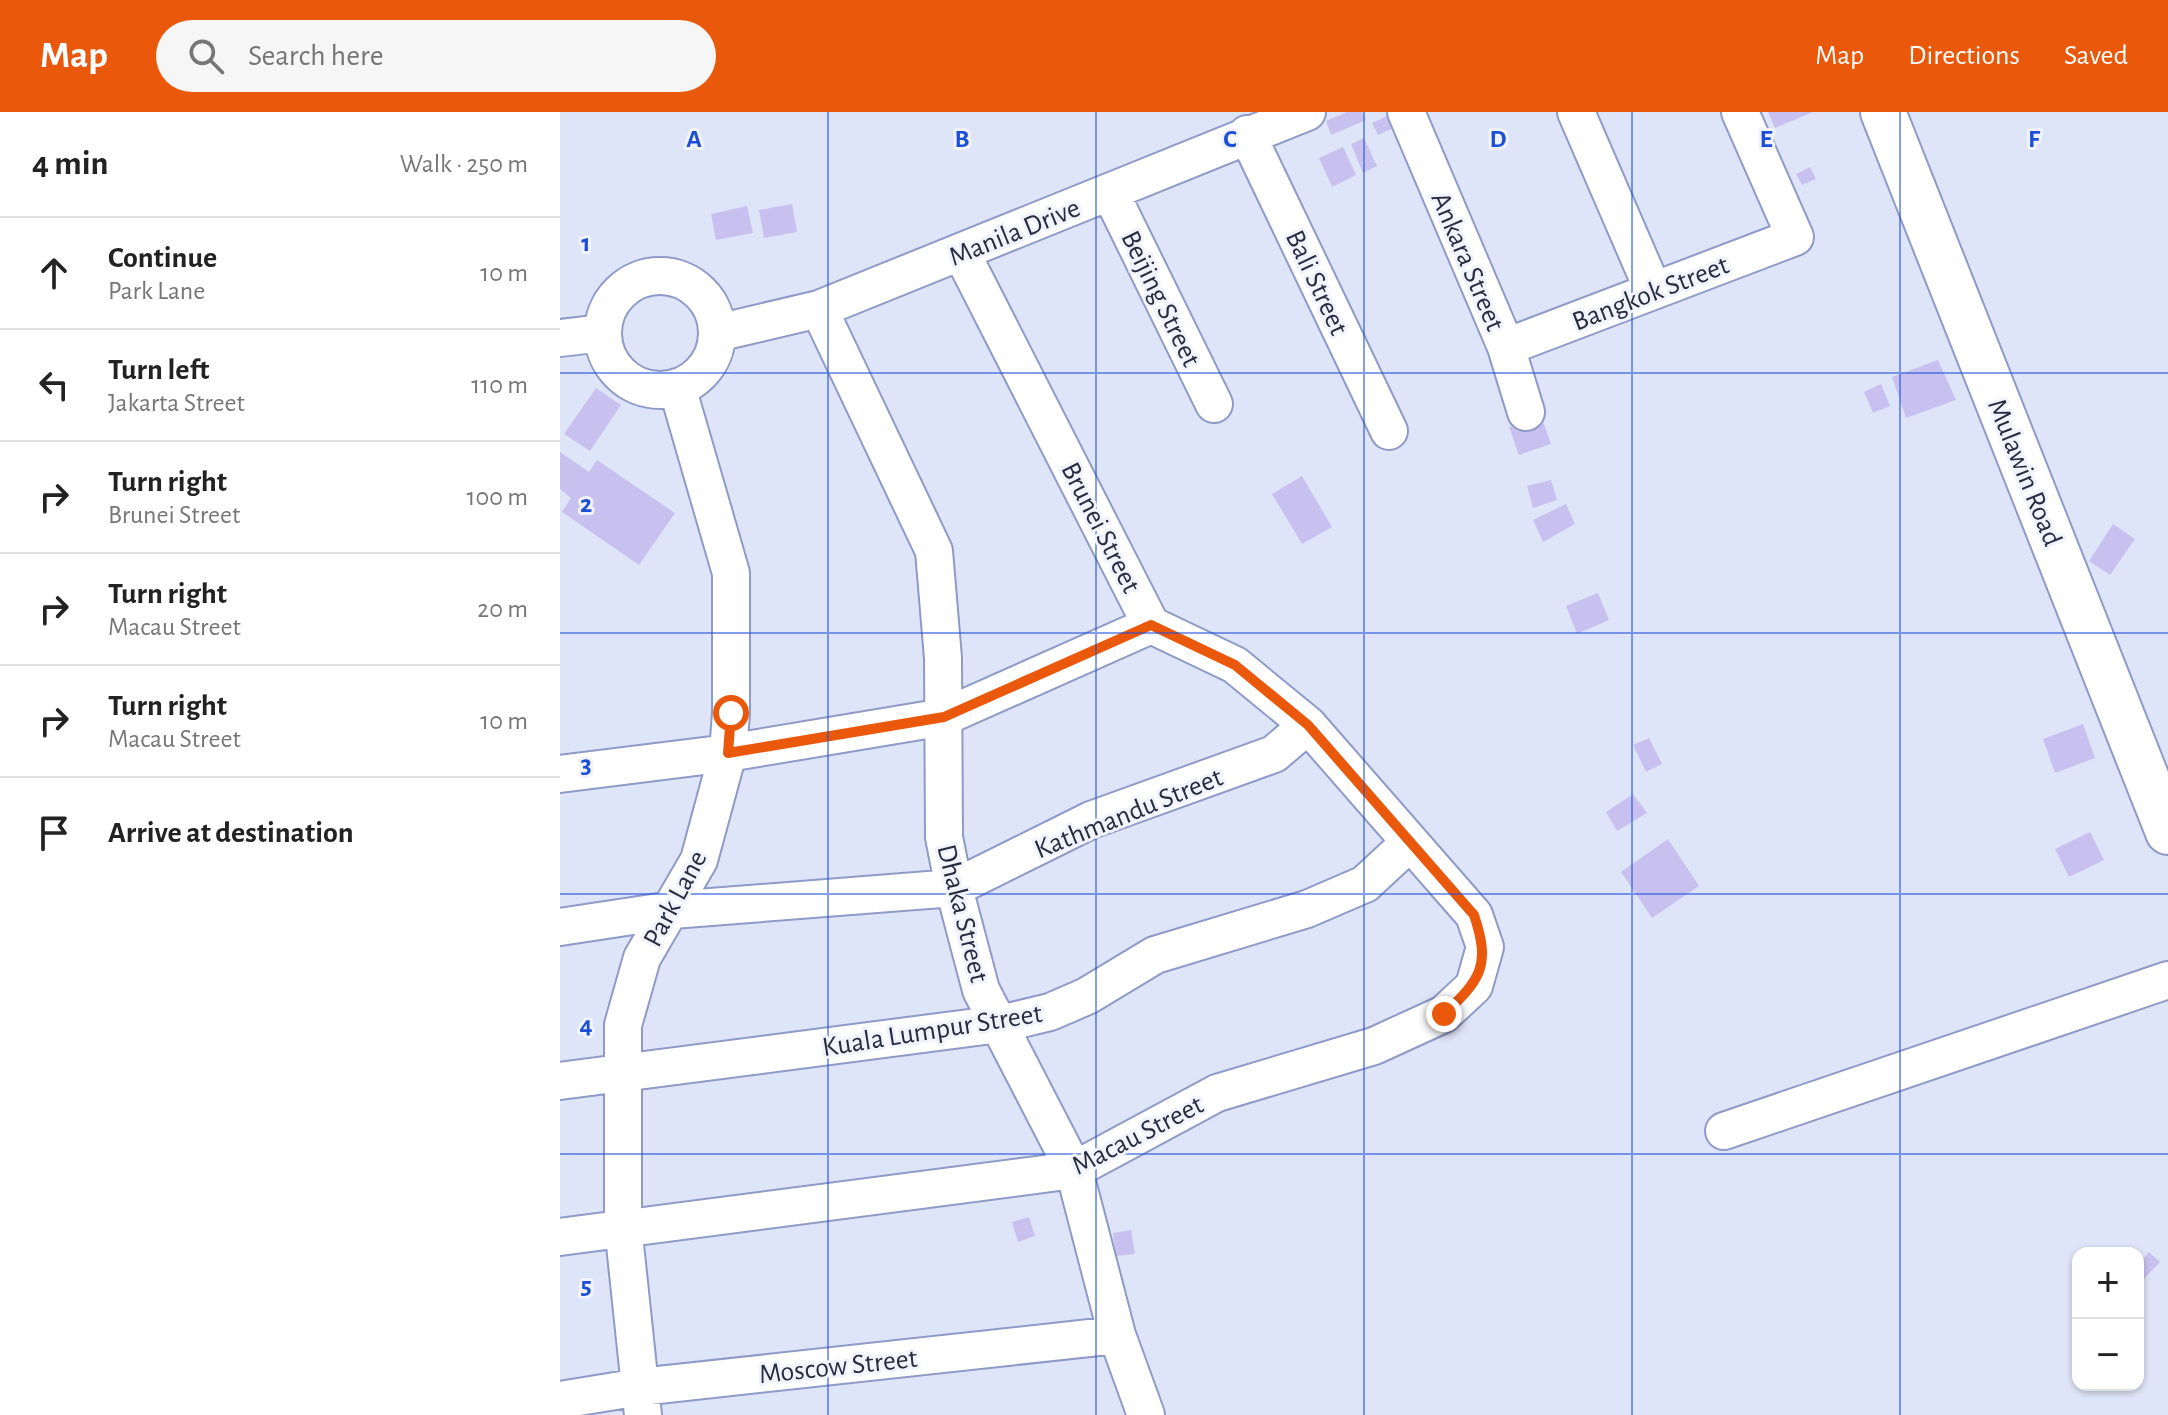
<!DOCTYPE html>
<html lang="en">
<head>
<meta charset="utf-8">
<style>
	body { margin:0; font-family:"Alegreya Sans",sans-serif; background:#f6f6f6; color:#222 }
	.controls { position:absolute; right:24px; bottom:24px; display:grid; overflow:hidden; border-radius:16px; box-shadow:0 2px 6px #0004 }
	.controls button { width:72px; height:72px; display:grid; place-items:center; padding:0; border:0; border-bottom:2px solid #e0e0e0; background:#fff; color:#222; font:40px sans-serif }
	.stop { position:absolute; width:24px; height:24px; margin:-18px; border:6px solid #ea580c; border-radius:50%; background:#fff }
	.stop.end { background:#ea580c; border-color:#fff; box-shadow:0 2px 8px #0008 }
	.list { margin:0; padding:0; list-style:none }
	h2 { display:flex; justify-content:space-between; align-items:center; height:104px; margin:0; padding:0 32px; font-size:34px }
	h2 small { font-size:26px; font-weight:400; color:#767676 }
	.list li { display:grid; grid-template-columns:52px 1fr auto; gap:24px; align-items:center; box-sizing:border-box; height:112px; padding:0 32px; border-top:2px solid #e0e0e0 }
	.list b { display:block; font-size:30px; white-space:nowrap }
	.list p { margin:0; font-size:26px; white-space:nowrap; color:#767676 }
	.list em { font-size:26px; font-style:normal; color:#767676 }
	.icon { flex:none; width:44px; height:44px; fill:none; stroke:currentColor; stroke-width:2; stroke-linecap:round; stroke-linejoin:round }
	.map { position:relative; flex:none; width:1608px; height:1303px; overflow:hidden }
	header { display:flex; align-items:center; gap:48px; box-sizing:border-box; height:112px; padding:0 40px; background:#ea580c; color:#fff }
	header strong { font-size:38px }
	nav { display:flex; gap:44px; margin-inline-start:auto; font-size:28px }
	.search { width:560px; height:72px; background:#f6f6f6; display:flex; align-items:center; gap:20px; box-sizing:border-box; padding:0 28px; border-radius:44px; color:#767676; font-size:30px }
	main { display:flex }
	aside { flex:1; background:#fff }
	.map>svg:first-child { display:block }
</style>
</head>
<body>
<header>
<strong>Map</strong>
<div class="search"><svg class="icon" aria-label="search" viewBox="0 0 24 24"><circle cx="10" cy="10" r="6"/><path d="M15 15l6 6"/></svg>Search here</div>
<nav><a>Map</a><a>Directions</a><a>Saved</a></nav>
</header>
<main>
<aside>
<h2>4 min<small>Walk · 250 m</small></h2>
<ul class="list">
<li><svg class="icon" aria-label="ahead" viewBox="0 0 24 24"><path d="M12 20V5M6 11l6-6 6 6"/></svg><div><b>Continue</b><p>Park Lane</p></div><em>10 m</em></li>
<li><svg class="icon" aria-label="left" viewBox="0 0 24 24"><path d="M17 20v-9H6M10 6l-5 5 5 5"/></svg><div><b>Turn left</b><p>Jakarta Street</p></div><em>110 m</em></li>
<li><svg class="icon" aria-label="right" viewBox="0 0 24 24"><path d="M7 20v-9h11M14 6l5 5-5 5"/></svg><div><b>Turn right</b><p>Brunei Street</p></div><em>100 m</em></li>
<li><svg class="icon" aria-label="right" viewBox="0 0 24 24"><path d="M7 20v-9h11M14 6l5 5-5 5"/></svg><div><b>Turn right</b><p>Macau Street</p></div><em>20 m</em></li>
<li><svg class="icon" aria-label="right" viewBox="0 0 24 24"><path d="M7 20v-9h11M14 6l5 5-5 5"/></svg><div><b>Turn right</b><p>Macau Street</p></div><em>10 m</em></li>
<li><svg class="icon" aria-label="arrive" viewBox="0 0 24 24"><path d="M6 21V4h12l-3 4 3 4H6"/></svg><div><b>Arrive at destination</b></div></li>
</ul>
</aside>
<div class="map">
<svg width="1608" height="1303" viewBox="0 0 1608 1303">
	<rect width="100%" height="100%" fill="#dfe5f8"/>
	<path fill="#c8c1f0" d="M787,0H802L806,8L771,23L766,9Z
		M1208,0H1253L1215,16Z
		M827,4L833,16L818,23L812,11Z
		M804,26L817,54L803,61L791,32Z
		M783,35L796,63L772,75L759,46Z
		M1250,55L1256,67L1242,73L1236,62Z
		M232,92L237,120L204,126L199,98Z
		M187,94L193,121L156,128L151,102Z
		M1378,248L1396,288L1346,306L1332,265Z
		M1321,272L1330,294L1313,301L1304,280Z
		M36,276L61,293L30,339L4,322Z
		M981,303L991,332L959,343L949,315Z
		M0,340L29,360L37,348L115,401L79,453L2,400L11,386L0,377Z
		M742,364L772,415L742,432L712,382Z
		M991,368L997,388L973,396L967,374Z
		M1006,392L1015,412L983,430L973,408Z
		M1553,412L1575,427L1550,463L1529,449Z
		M1038,481L1049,508L1017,522L1006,494Z
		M1523,612L1535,646L1495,661L1483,627Z
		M1089,626L1102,652L1086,660L1073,633Z
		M1073,682L1087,701L1057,719L1046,700Z
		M1530,720L1544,748L1509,765L1495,737Z
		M1108,727L1139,774L1092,806L1061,760Z
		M469,1105L475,1124L458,1130L452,1110Z
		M571,1118L575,1142L556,1144L553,1121Z
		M1589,1140L1600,1150L1584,1167L1578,1161V1153Z"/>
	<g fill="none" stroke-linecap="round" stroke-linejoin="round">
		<defs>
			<path id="minor" d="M846,0L946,235L966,300
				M1016,0L1093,178
				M687,22L829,319
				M550,80L654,292
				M43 221a57 57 0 1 1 114 0a57 57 0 1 1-114 0Z
				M259,197L374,439L383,546L384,725L394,776L421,878L514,1058L557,1223L586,1303
				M157,221L259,197L747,0
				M0,226L43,221
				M946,235L1235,125L1180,0
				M0,662L168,641L384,605L591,513
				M0,815L112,798L394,776L531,708L714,642L748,613
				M0,969L440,912L490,900L527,884L595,843L747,797L805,772L848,732
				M1164,1019L1608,868
				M0,1125L514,1058L657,981L814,934L884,902L914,874L925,835L914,803L748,613L675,553L591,513L401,140
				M0,1288L80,1275L557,1223
				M83,1303L63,1114V913L82,846L139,748L168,641L171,601V461L117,275"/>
			<path id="major" d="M1323,0L1608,720"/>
		</defs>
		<use href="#minor" stroke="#8e9ac7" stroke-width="40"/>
		<use href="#major" stroke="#8e9ac7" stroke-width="48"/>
		<use href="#minor" stroke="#fff" stroke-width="36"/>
		<use href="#major" stroke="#fff" stroke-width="44"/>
	</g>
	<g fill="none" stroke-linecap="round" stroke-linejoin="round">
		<path stroke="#ea580c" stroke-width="10" d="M171,601L168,641L384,605L591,513L675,553L748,613L914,803C931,854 921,867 884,902"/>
	</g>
	<path fill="none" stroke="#1d4ed8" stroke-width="2" stroke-opacity="0.55" d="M268,0V1303M536,0V1303M804,0V1303M1072,0V1303M1340,0V1303M0,261H1608M0,521H1608M0,782H1608M0,1042H1608"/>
	<g text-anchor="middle" stroke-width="6" stroke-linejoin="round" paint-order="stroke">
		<g font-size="28" fill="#272c3e" stroke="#f0f3fc">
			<text transform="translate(454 119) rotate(-22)" y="10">Manila Drive</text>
			<text transform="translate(909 149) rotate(67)" y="10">Ankara Street</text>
			<text transform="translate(758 170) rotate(65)" y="10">Bali Street</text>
			<text transform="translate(1090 180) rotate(-21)" y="10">Bangkok Street</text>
			<text transform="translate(602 186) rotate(64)" y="10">Beijing Street</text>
			<text transform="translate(1466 360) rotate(68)" y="10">Mulawin Road</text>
			<text transform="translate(542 415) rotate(63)" y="10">Brunei Street</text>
			<text transform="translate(568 700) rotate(-22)" y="10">Kathmandu Street</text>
			<text transform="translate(114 786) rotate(-62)" y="10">Park Lane</text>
			<text transform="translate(404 801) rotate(76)" y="10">Dhaka Street</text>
			<text transform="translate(372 917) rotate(-9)" y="10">Kuala Lumpur Street</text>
			<text transform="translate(577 1022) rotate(-27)" y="10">Macau Street</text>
			<text transform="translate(278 1253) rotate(-6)" y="10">Moscow Street</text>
		</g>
	</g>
	<g font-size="26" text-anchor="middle" font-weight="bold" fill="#1d4ed8" stroke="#f0f3fc" stroke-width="6" stroke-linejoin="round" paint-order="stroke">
		<text x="134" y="35">A</text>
		<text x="402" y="35">B</text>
		<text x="670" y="35">C</text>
		<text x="938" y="35">D</text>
		<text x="1206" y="35">E</text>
		<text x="1474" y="35">F</text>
		<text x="26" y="139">1</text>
		<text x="26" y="400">2</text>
		<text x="26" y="661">3</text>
		<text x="26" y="921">4</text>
		<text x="26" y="1182">5</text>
	</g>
</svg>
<div class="controls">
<button>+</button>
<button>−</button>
</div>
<div class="stop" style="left:171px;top:601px"></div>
<div class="stop end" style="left:884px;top:902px"></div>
</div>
</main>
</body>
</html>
